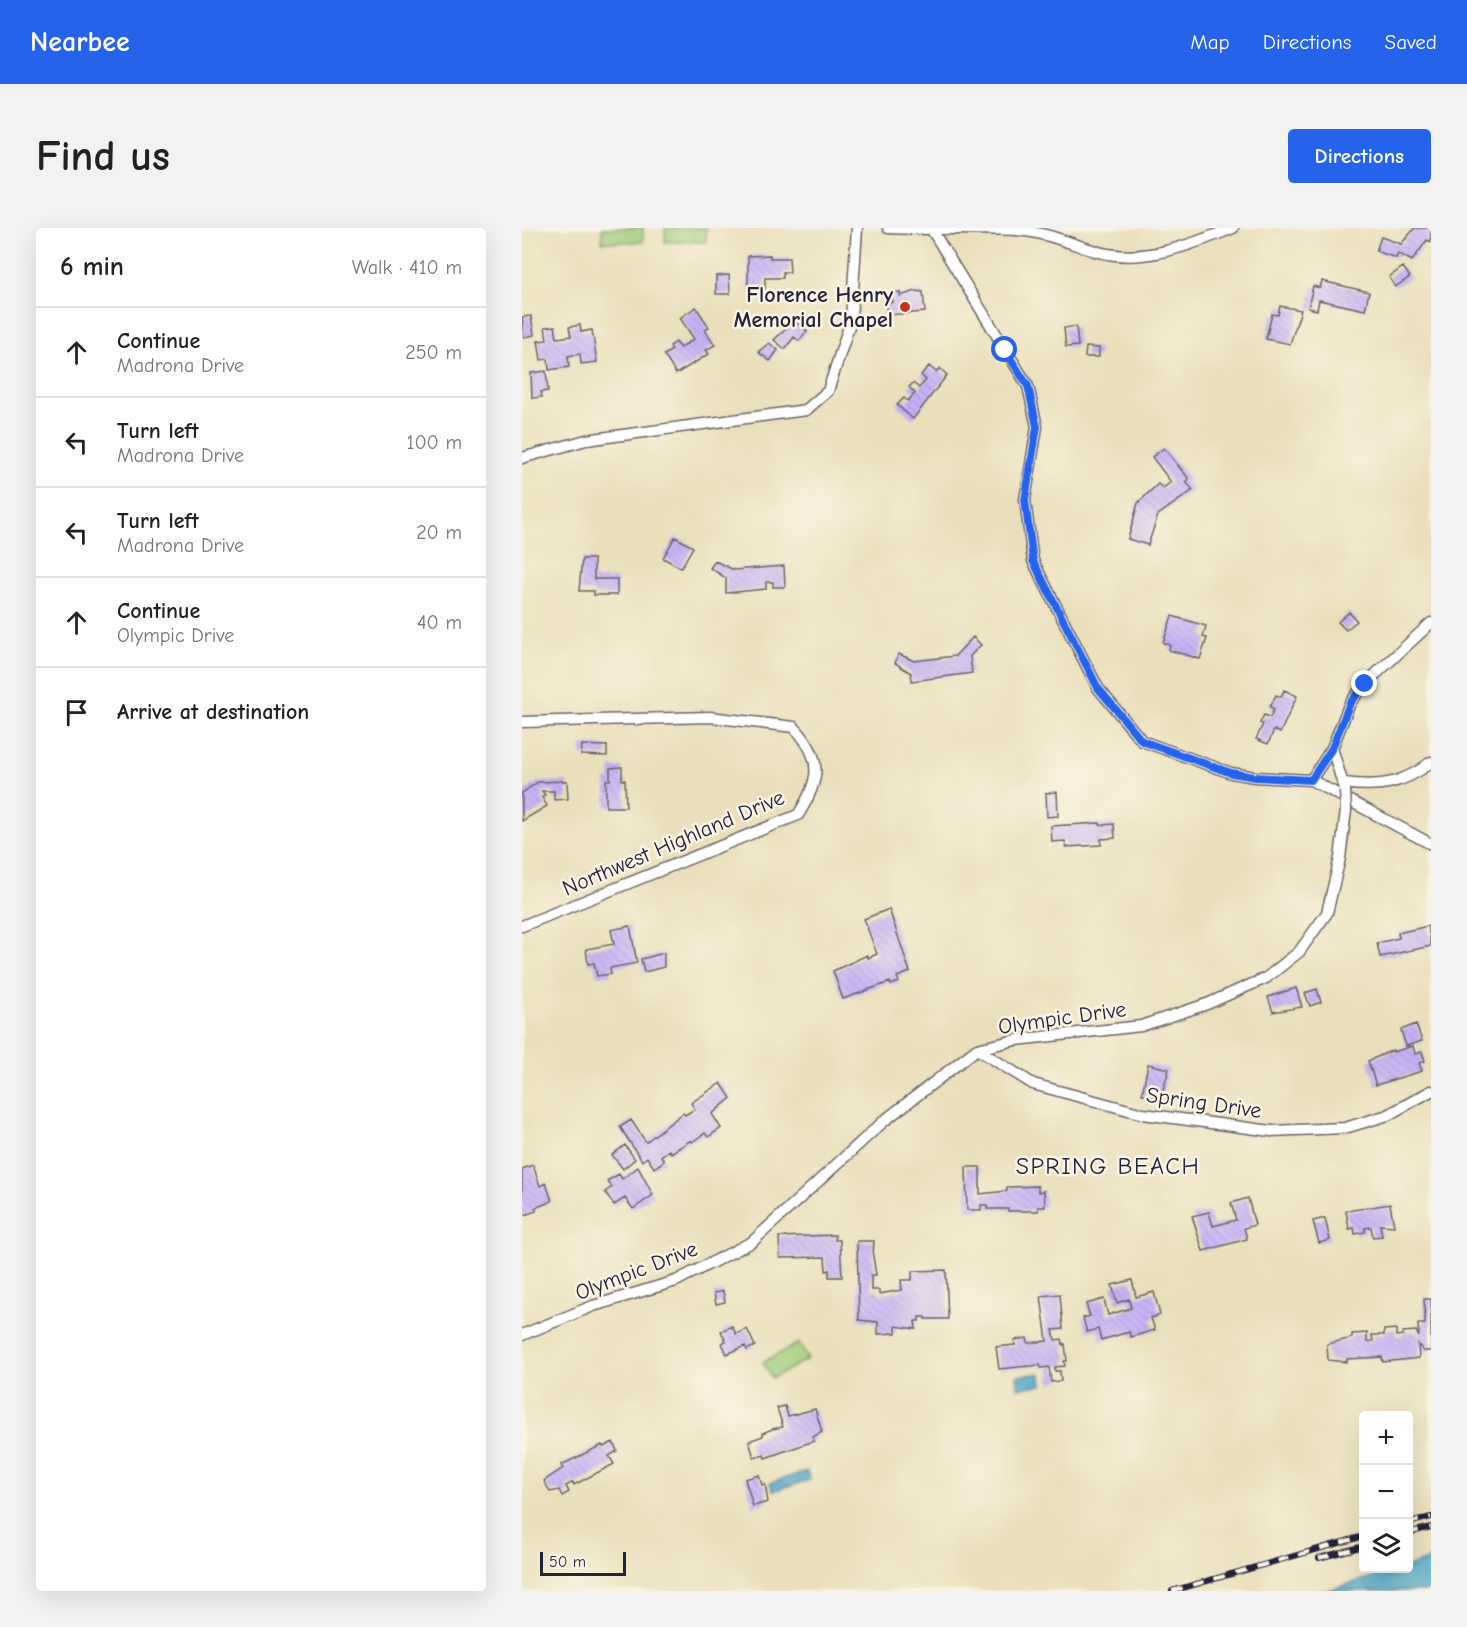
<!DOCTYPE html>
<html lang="en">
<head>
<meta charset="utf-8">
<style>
	body { margin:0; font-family:"Comic Neue",sans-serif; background:#f2f2f2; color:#202124 }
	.controls { position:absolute; right:18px; bottom:18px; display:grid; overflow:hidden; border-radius:6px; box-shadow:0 6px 24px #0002 }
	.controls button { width:54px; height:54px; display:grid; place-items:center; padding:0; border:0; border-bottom:2px solid #e0e0e0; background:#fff; color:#202124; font:30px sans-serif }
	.scale { position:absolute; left:18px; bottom:15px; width:86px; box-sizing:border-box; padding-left:6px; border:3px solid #22223b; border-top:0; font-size:16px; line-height:21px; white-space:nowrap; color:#22223b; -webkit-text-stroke:4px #fcf5e5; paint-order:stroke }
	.stop { position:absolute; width:18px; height:18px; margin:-14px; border:4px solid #2563eb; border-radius:50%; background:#fff }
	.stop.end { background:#2563eb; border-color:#fff; box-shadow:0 2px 6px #0008 }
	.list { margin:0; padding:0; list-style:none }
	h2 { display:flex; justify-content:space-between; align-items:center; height:78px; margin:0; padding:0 24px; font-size:26px }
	h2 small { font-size:20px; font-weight:400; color:#757577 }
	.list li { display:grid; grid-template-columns:39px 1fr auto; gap:18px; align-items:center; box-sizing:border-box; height:90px; padding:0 24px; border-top:2px solid #e0e0e0 }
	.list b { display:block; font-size:22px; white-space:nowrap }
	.list p { margin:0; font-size:20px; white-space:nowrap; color:#757577 }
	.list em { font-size:20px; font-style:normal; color:#757577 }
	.icon { flex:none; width:33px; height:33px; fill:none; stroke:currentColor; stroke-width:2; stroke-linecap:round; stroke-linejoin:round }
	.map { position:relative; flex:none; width:909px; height:1363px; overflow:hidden; border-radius:6px }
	header { display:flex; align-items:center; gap:36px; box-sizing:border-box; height:84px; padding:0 30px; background:#2563eb; color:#fff }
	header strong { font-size:28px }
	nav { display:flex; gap:33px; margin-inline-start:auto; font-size:21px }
	.intro { display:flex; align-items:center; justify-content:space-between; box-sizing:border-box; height:144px; padding:0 36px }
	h1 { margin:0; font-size:42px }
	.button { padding:15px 27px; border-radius:6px; background:#2563eb; color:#fff; font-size:21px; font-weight:700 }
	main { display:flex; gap:36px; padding:0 36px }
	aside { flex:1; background:#fff; border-radius:6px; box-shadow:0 6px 24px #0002 }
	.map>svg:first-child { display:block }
</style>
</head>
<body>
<header>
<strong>Nearbee</strong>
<nav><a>Map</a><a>Directions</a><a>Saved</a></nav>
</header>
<div class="intro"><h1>Find us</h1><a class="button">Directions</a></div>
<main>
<aside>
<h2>6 min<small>Walk · 410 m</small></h2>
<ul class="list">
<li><svg class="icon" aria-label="ahead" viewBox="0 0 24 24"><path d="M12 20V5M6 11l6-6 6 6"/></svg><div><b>Continue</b><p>Madrona Drive</p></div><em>250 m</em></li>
<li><svg class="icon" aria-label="left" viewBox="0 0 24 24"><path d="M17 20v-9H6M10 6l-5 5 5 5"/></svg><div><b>Turn left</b><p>Madrona Drive</p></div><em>100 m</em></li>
<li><svg class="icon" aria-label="left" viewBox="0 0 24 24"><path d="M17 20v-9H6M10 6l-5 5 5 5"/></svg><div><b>Turn left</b><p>Madrona Drive</p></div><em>20 m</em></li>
<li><svg class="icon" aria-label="ahead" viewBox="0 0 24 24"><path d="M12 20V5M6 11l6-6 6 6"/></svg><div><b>Continue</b><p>Olympic Drive</p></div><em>40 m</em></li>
<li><svg class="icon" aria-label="arrive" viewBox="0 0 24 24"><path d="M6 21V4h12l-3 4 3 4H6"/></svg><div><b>Arrive at destination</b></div></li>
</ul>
</aside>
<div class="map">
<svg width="909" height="1363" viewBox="0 0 909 1363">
	<defs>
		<pattern id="water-ripples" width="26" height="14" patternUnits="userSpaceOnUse" patternTransform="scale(1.5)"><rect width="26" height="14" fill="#49a5c7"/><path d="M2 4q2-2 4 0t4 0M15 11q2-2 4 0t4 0" fill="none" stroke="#3c86a3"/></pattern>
		<pattern id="building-back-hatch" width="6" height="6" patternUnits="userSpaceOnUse" patternTransform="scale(1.5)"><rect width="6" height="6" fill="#c7b1f5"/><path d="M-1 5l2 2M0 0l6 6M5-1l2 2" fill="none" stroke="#ab98d3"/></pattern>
	</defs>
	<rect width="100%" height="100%" fill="#fcf5e5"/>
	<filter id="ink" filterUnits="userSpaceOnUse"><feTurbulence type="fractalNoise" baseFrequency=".0167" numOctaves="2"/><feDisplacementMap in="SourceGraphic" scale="12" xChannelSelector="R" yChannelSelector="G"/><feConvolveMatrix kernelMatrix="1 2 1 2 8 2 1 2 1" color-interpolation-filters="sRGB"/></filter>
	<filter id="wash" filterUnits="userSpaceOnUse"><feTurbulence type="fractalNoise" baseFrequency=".008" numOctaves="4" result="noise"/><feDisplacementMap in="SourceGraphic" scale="24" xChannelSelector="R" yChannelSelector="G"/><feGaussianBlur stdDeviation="1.35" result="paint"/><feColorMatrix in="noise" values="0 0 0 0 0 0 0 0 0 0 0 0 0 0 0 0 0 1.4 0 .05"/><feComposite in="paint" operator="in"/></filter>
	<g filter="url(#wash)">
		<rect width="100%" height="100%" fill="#eadfba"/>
		<path fill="#a1ce7c" stroke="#62785c" stroke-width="1.5" d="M80,0H121V14H80Z
			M143,0H184V14H143Z
			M277,1115L286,1131L250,1150L241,1134Z"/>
		<path fill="url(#water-ripples)" stroke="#366481" stroke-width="1.5" d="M519,1145L520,1157L496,1160L495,1148Z
			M285,1243L288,1252L251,1263L248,1255Z
			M909,1331V1363H802L878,1341L886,1340L887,1338Z"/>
		<g id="blocks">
			<path fill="url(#building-back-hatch)" d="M893,0H909V14L905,12L890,33L876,25L874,30L854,23L859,9L879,16Z
				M248,27V30H267L268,44H261V50H243V63H226V28Z
				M881,39L888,49L873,59L867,49Z
				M207,47L208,66H194V48Z
				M800,53L847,64L843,82L797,72L795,82L786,80L791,58L798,60Z
				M394,63L401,64L403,84L365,87L364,75L371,74L370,65L378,64V68Z
				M758,78L779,82L768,116L744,111L750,86L756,87Z
				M174,79L187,99L183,102L193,117L184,122L187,126L154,146L142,127L150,122L148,118L154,114L158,120L172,111L158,90Z
				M9,88L12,107L2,109L0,89Z
				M272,93L285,103L277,113L272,109L263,121L252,112Z
				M58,97L59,104L70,102L75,134L59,136L58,126L46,128L47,139L27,142L26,131L19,132L16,113L25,112L23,99L33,98L35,110L49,108L47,99Z
				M554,98L556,118L544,119L542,100Z
				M247,115L256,122L248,133L236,124Z
				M564,119L577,120V129H563Z
				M407,138L414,144L418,140L425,147L391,191L375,177L382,170L386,173L393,165L387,159L391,155L397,160L404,152L399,147Z
				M24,143L26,163L19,164L20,169L10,170L9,145Z
				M642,220L667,251L664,254L671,262L636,287L626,317L606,311L616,275L636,256L641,260L649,254L630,229Z
				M153,309L171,319L159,340L141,330Z
				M60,331H72V351H95V367H72V363H57Z
				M193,333L212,342L262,338L263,359H251V354H244V361L204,365V350L188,340Z
				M827,384L835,393L824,402L816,394Z
				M650,388L684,398L681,409L685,410L678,431L647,422L648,417L641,415Z
				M451,409L459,417L448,428L450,445L390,453L389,445L373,435L377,426L392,433L433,428Z
				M762,462L775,468L758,505L752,502L746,516L734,511L741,496L738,495L742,487L748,489L752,481L748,479L754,467L759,469Z
				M60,517L85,518V528L59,527Z
				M100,539V552H103L104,579H84V552H88V540Z
				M45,553L46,571L32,572V563H20L23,567L20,569L25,578L0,593V565L16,554Z
				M535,564L536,588L525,589L524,565Z
				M578,595V597L592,596L593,610L579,611V617L544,619L543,613L530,614L529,598Z
				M367,681L388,744L375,749L377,754L369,757L368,754L321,771L311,743L345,727L346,730L355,726L342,691Z
				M108,698L115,735L88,740L89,746L75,748L72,735L66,736L64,721L92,716L89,702Z
				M906,698L909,718L858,729L855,715L877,710L876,705Z
				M142,725V739L122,744L119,731Z
				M774,760L780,779L751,784L746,769Z
				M795,761L799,774L788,778L783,765Z
				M894,796L900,813L884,818L879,802Z
				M891,818L893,826L900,824L903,833L897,835L900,843L854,857L846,833L871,822V824Z
				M626,836L647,841L639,870L620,866Z
				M199,855L209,870L190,886L199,900L186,909L183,905L170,914L169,912L149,925L147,922L139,928L142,933L132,940L125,929L120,933L98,899L109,892L124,914L161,885L163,887L173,881L169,875Z
				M103,917L113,931L101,941L90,927Z
				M11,937L18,958L24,955L30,973L13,980L14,983L0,988V941Z
				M116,939L131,967L111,981L103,970L92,977L83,964L90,959L85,953L97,946L100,951Z
				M444,939H458V966L485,963V959L516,958V964L522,963L523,979H516V983H486V981H465V977H459V982H445Z
				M726,970L733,997L722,1000L725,1011L681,1023L670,988L687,984L691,998L714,992L709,975Z
				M868,976L872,998L858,997L860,1008L851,1009L849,999L843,1000V1004L833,1006L832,1000L827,1001L824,983Z
				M803,990L808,1012L797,1015L791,993Z
				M313,1007V1012H318L320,1049H307V1042L304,1043L303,1029L258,1030L257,1009Z
				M335,1013H352L351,1028L354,1047H349V1062H357V1066L380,1062L379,1052H390V1043L424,1042L426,1091H403V1089H397V1093H393L394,1101L374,1098V1105L356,1106V1094L337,1092Z
				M610,1052L614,1069L632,1064L638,1087L629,1090L633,1102L609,1109L607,1104L579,1112L576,1101L565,1104L561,1090L568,1088L564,1076L582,1071L586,1087L609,1080L607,1071L595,1075L590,1057Z
				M201,1063L203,1074L194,1076L192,1065Z
				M538,1066L541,1101L531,1102L533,1112L540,1111L541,1117L543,1116L545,1133H542L543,1138L533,1139V1143H538L539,1153L529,1154L527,1139L519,1140L518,1137L477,1141L474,1119L493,1117L492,1112L505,1110L506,1115L525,1113L519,1068Z
				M902,1071H909V1123H901L896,1116L897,1130L861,1134L860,1129L825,1131V1134L806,1132L805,1116L830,1110V1106L845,1105V1114L851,1113L850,1107H862V1102L874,1101V1108L881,1107V1104L894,1103L897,1109L896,1096H903Z
				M210,1098L214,1106L225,1101L233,1118L225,1122L223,1118L205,1126L200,1115L204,1113L199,1103Z
				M263,1178L266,1188L293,1181L300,1204L291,1209L292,1213L243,1230L242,1227L232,1230L227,1213L241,1208V1205L250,1201L261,1199L255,1180Z
				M91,1214L95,1223L87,1228L92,1236L52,1257L51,1254L44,1258L47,1264L40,1268L37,1262L28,1264L22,1253L41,1240L39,1237L80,1217L81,1219Z
				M237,1247L240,1257L243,1256L246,1274L231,1278L223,1251Z"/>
		</g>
	</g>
	<g filter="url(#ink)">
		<use href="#blocks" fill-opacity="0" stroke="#686467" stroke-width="1.5"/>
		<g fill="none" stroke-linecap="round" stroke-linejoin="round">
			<defs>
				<path id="minor" d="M366,0C409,2 452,0 494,2C523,4 547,15 573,23C619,37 669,17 711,0
					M410,2L506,158L515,199L503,272L511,333L576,460L620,513L709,545L733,549L789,552L810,520
					M0,230L64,212L284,182L306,163L329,92L335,0
					M0,494L188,489L272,499C302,531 298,552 276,587L0,698
					M789,552L909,616
					M822,555C856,560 882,556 909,534
					M823,563L810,520L828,475L843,456L909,395
					M455,821L511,856L621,886L749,903L823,900L866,887L909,863
					M0,1107L71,1078L154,1053L230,1014L362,893L455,821L494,812L619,798L685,776L744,750L777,724L805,685L818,630L824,582"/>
			</defs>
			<use href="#minor" stroke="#686467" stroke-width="13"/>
			<use href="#minor" stroke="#fff" stroke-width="10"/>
			<defs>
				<path id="rail" d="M886,1295L909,1289
					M886,1305L909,1299
					M797,1330L842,1318
					M650,1363L842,1308"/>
			</defs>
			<use href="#rail" stroke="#22223b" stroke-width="6"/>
			<use href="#rail" stroke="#fcf5e5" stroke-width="4" stroke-dasharray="11" stroke-linecap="butt"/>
			<defs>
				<path id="minor-bridge" d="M823,563L824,582"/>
			</defs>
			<use href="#minor-bridge" stroke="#686467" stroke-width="13" stroke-linecap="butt"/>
			<use href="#minor-bridge" stroke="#fff" stroke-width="10"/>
		</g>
	</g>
	<g fill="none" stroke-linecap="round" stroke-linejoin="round" filter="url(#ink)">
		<path stroke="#2563eb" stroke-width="8" d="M483,122L506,158L515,199L503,272L511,333L576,460L620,513L709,545L733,549L789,552L810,520L828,475L843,456"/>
	</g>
	<circle fill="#c8321e" stroke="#fcf5e5" stroke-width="2" cx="383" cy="79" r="6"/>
	<g text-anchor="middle" stroke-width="5" stroke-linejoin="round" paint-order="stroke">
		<g font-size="22" font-weight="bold" fill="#22223b" stroke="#fcf5e5" text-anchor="end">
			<text x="371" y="74">Florence Henry<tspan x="371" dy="25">Memorial Chapel</tspan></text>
		</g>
		<g font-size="22" fill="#22223b" stroke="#fcf5e5">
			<text transform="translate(151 614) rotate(-23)" y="8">Northwest Highland Drive</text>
			<text transform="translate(540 789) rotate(-8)" y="8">Olympic Drive</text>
			<text transform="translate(682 874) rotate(8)" y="8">Spring Drive</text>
			<text transform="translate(114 1042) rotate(-21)" y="8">Olympic Drive</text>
		</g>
		<g font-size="24" letter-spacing="1.5" fill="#22223b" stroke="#fcf5e5">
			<text x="586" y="946">SPRING BEACH</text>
		</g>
	</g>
</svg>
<div class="controls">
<button>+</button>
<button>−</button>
<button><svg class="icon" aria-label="layers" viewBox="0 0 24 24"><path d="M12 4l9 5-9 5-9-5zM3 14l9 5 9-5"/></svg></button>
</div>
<div class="scale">50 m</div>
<div class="stop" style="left:483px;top:122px"></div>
<div class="stop end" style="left:843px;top:456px"></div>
</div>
</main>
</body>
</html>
